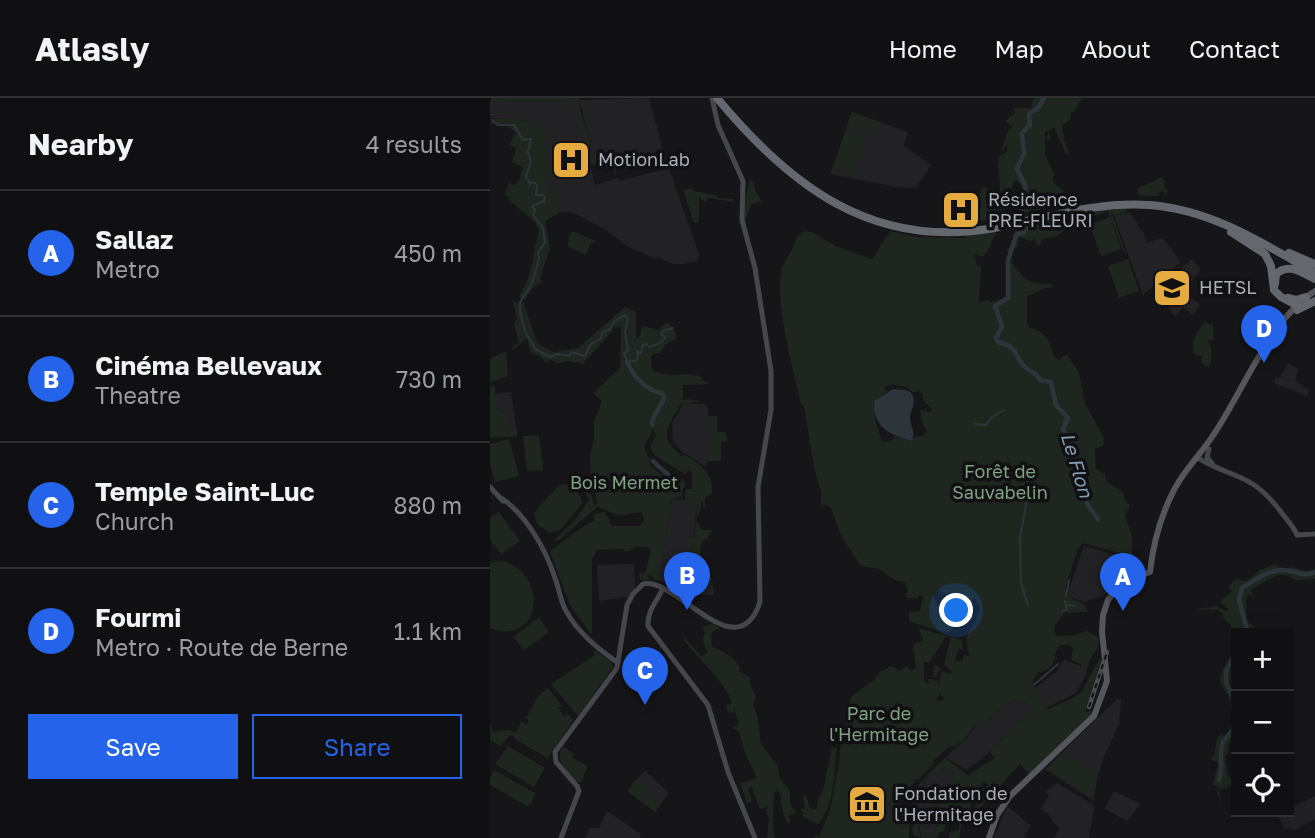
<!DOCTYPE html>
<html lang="en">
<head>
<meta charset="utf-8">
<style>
	body { margin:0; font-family:"Golos Text",sans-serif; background:#1e1e20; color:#f1f3f6 }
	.controls { position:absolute; right:21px; bottom:21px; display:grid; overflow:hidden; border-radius:0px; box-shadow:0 4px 18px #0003 }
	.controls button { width:63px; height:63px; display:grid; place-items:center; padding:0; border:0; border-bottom:2px solid #303032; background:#101012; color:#f1f3f6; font:35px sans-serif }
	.you { position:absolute; left:467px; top:513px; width:24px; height:24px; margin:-18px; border:5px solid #fff; border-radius:50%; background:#1a73e8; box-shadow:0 0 0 10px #1a73e833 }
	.badge { display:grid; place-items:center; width:46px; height:46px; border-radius:50%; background:#2563eb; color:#fff; font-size:23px; font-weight:700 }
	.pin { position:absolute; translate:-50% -58px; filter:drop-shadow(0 2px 4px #0008) }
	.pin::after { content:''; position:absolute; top:37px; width:24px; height:21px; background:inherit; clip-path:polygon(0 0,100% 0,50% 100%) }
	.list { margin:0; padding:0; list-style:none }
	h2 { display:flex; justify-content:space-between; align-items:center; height:91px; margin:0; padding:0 28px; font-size:30px }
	h2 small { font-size:23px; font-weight:400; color:#9c9d9f }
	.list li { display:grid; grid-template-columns:46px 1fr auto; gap:21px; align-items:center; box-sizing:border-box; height:126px; padding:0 28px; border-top:2px solid #303032 }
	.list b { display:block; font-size:26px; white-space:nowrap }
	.list p { margin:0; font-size:23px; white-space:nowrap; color:#9c9d9f }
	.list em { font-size:23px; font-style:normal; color:#9c9d9f }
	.actions { display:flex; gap:14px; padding:21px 28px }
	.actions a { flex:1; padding:16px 0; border:2px solid #2563eb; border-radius:0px; text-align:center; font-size:24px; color:#2563eb }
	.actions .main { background:#2563eb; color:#fff }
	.icon { flex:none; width:38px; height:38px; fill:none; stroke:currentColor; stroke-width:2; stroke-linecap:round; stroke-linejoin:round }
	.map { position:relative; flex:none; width:825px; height:740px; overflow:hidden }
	header { display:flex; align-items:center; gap:42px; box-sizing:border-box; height:98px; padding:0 35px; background:#101012; border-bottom:2px solid #303032 }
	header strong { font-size:33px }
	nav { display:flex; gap:38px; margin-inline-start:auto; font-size:24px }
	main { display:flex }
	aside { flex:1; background:#101012 }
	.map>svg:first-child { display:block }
</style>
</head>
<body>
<header>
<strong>Atlasly</strong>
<nav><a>Home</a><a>Map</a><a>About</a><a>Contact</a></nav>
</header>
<main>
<aside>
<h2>Nearby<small>4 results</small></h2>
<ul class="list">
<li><span class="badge">A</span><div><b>Sallaz</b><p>Metro</p></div><em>450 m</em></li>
<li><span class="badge">B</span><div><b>Cinéma Bellevaux</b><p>Theatre</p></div><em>730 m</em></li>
<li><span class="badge">C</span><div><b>Temple Saint-Luc</b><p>Church</p></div><em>880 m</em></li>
<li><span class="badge">D</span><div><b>Fourmi</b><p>Metro · Route de Berne</p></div><em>1.1 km</em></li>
</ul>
<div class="actions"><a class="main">Save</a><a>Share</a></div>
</aside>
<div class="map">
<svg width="825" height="740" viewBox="0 0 825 740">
	<rect width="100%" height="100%" fill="#161618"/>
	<path fill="#222225" d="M159,0L173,53L126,66V78L120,61L105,64L89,2Z
		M82,2L92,33L105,87L127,80L129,83L179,70L209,157L208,163L191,166H182L167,159L166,161L137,148L116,132L86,116L77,114L69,115L67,96L58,94L57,80L31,20H0V3Z
		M362,14L418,34L414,48L441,67L426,90L406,89L340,76Z
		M638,114L646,122L650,132L653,133L657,144L673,140L691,164L653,197L624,118Z
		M702,161L711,172L692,193L710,206L703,217L693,209L685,219L676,206L670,187Z
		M798,265L808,271L805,283L820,292L817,298L784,285L786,279L790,280Z
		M21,294L27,334L20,335L16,315L8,314L5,296Z
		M195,306H215L218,311V331L221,342L216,369L191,353L183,343L182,326L191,309Z
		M184,401L197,402L207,408L201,460L205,461L206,476H211V479H222L224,497H213L209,491L197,493L178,482L176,484L170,481L180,405Z
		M594,448L629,458L631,463L624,485L614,498L594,504L580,499L578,494Z
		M144,466L145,489L138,499L109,503L107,467Z
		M574,562L597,570L596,577L586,595L556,610L545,590L566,574Z
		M627,601H631L629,626L613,661L606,685L604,703L555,671Z
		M532,602L541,609V615L493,660L476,672L455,659L476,641L486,627H491L521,603Z
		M455,670L466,676L448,712L450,720L442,740H432L425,714L428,702L438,677Z
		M155,673L179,695L171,706L165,703L161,704L141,687Z
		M567,685L602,706L604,710L599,740H564L570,729L562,724L561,718L551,711L559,697L555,694Z
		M624,693L650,706L637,723L615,711Z
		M825,698V721L805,732L794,730L787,716L799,714V710Z
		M517,708L541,728L534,738L536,740H504Z
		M117,713L151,736L150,740H95L100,730H109Z"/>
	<path fill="#1f261f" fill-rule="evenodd" d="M1,0H91L89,2L90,11L106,66L101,67L82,2L1,3Z
		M544,0H592L584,14L581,15L580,22L572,27L574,43L580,55L576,56L564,29L558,33L561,41L557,43L558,33L555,34V57L564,76L562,83L585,104L532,116C529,102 539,92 527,83L523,84L519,104L509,121L484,124L482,119L484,112L492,109L491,103L488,101L493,89L499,91L495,100L500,111C520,96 502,75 511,56H515L518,48L514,49V52H511L517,35L525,23L520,28L516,23L520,18L525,16L524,10H542L541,6Z
		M362,14L386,23L381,36L357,27Z
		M31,19V23L50,27L52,34L59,35L60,38L53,40L59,68L64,67L68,77L57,82L58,93L67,96L69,115L55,123L60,150L50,180L52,184L42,191L35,201L29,199L39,178L49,132L45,124L19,102L20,99L15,98L19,84L23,87L29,83L33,69L22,64L26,50L20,47L23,38L27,36L32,44C23,28 17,27 0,25L1,21Z
		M355,34L374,40L363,76L344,70Z
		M672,79L675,84L674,89L678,93L675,97L672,92L667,98H652L647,95L648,90Z
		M263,80L265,92L272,104L262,106L254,125C254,110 256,96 260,81L263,84Z
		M202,90L204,93L227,97L228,100L244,101V104L218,100L215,104L209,99V124L204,125L193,92Z
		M637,109V113L624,118L621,113L635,154L634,155L618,113L599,120L597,123L600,130L593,133L586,120L580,119L578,123L580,129L566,138L551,141V147L547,148L545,140L541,143L529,139L527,149L518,157L517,151L524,145L525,133L530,128L597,113Z
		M620,119L631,151L611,158L600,127Z
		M507,132L498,153L492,159L485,156L486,166L491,168L489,204L498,202L502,204L516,200L519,161C534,181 535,186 562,186V189C549,190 545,197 537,198V225L540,230C556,234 560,244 564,259L569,262L576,256L589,274L595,306L614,340L613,348L605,351L606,371L615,376L616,383L633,394L634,401L640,408L635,418L642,438V474L639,475L637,461L630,455L593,445L588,451L575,491L580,500L594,506L598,514L574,515L565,527L564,534L567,538L586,537L597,533L609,540C611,551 599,558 597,570L581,561L583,551L580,547H569C561,561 570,569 547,575L543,584L557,612L585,599L592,593L610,560L613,563L595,614L604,613L602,617L539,676L530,666L485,715L482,714L498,686L494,683L483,697L478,715L473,719L469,740H459L460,734L469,732V721L458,718L454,733L450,734L447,740H442L450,720L448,712L465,675L453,670L450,674L438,677C426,697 422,719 432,740L423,737C421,690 421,693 455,660L478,677L505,660L500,654L541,614V609L532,602L521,603L491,627H485L474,642L464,649L460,648L443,663L444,665L428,682L425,681L419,693L411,692L410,723L420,724L419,740H324L326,737L329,739L340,712L349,666L351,638L354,633L361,599L385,581L390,574L401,568L410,573L417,568L419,572L426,571L423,546L433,542L429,530L456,538L439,565L434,563V583L439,586L437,581H443L444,567L451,570L443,582L448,583L449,597L446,602L452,603L454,600L449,595V584L452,573L459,576L463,574L454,567L461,539L472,542L473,551H468L465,562L472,564L474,557L479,558C471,529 485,535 490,511L485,500L474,514L459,495L456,496L448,492L444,496V501L463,530L459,534L449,533L419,523V514L430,513L433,498L429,497L427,501L416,499L418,490L415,485L403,481L389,471L371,468L350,436L341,410L335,406L331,407V394L324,369L314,308L311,306C304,273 283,201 292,171C295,163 300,155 304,147C307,141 308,137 313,133L322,134L345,148L382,161L400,133L426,139L475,140L476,137ZM401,286L417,289L423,295L428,293L433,296V303L442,311L440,314L430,312L433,328L437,332L433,338L425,339L421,343L405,338L402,342L392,344L386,325L384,303L398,293L394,290Z
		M82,133L106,143L105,145L101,144L96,157L78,149L79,138Z
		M638,161L649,193L629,200L618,168Z
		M31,203L34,205L47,245L64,254L88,250L135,209L146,214V241L150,238L152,228L169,232L173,227L178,225L183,229L187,240L175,247L171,255H164L161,259L162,272C183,282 191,272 212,279V282L220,286L193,287V301L207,302V304L191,306C185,317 172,332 179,345C182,351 188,353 191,358L195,357C211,367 223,374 222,395L215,400V413L212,402L210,414L206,420L207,408L195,401L196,391H202V374L199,372L195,376L164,357L160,349L166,337L160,327L162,333L154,349L160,362V367L171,377L191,380L195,385V389L192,391L193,399L185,400L180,404L170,481L176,484L165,482L161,477L157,478L161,482H150L149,475H155L161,453L158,449H144L140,453H134V451L107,452L102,461V537L80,507L60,454C74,442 89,430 104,423V416L115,414L122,428H149L154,423L153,415C144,413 138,418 129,417C120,416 116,410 107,409L68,443L64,442L85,422L99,402L96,396L88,389L89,387L102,398L104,407L107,406L104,386L101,385L100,357L104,341V324L112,303L103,295L130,270L131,229H125C115,243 104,252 93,266L79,263L67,265L61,262L56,265L49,257L41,255L37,240L23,252L22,250L29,244L24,226L27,221L23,204L29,205Z
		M715,224L723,227L724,242H718C722,250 723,261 719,269L711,265L712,258L704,256C700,246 707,232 715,224Z
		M16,253L18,278L0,284V261Z
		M4,287L8,314L16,315L20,334H27V338L0,340V288Z
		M218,318H227V334H236L237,343L231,344V363H217V361L218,343L221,342L218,332Z
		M49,337L53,372L37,373L33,338Z
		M19,341L29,378L5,384L0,365V346Z
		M73,386C84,388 91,395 92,406L70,432L60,435L47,426L44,415L68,388Z
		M9,414L30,443L11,456L0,442V420Z
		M206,422L212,432H222L217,441L213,442L210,449L211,476H205V462L201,461L203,450L197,449L198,440H204Z
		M12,463C60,476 52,549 0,530V464Z
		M784,466L798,473L800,469L818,473L824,472L825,468V481L805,482C787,470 780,483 763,490L761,493L765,499L758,496L756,502L757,523L765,529L762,535H746V562L742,578L745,581L740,586L743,591L746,590V640L738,646L739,654L735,658L738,678L743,680L745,678L746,681L745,687L729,692L731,706L727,694L729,691L723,686L728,665L720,661L724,658L727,641L731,636L734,639L739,634L742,621L739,600L730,585V577L745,548L742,545L744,542L740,525L736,524L732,515L726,511L723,513L720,511L711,512L707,511L727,508L736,513L739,511L730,504L742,493L738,489L747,480L752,483L759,482L770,472Z
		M49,519L59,534L34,552L23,539Z
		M223,526L230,530L221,535L222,549C234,553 242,558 250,569L249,573L260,579V587L266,599L263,608L267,617L271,646L288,668L289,680L300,693V707L306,715L298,718L301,724L297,726L291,707V696L287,693L284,694L283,733L285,740H277L279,721L276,712L278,709L270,711L261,688L262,687L258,691L262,703L257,705L250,685L267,680L255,655L249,633L244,631V629L249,626L243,607L244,614L241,615L236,611L237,607L242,605L241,601C230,578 209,562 193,541L195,540L211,558L218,555C214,548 211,541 215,535L212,529Z
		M103,551L121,564L123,569L88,618L61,586L105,557Z
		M58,590L73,609H67L71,612L73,619L77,614L78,616L76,617H79L83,622L58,660L24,641L25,639L21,637L10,648L0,642V625L3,634L17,632L27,634L31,623L37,627L38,622L36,620L40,612H43L41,611L50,596Z
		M18,648L55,670L44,689L5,666Z
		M73,649L84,656L82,660L98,668L91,684H88C79,674 63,663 73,649Z
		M342,649L347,650C344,673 345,708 328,726L312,718L313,714L310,711H315L313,699L316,697L320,711H327L328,701L333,693Z
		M573,654L607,675L600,699L557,671Z
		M4,672L45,695L42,705L37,708L0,687V680Z
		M147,681L159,690L154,697L161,703H165L171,706L165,714L137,693Z"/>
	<path fill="#2d353b" d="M403,291C408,292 417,291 420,294C429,302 419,314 420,321C421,330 426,334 422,343C399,336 384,331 384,303Z"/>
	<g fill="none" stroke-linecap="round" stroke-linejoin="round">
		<path stroke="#2d353b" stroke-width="2" d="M2,22L8,27H24L33,42L41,41L38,54L41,63L36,79L40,86L43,84L47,87L46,97H53L55,99L54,103L42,109L45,112L43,117L53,130L55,145L48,154L49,160L42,186L30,204V214L35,233L45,251L60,259L67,256L80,258L81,254L95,258L100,247L111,240L112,235L120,231C122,224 128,220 135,217L138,221L135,234L138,253L134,255L137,263H146L148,258L147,253L151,255L153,247L156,246L160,249C165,247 173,245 175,239L171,236L173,233L183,230
			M485,326L496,327L502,319L514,312
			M537,402L530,439L531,485L538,507
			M576,498L579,482
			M578,507L585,508
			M572,514L577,511L575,503
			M545,586L568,566"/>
		<path stroke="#2d353b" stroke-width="4.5" d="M554,0L549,9L539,16L540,27L532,35L534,55L527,71L536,89L530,101L536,130L533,135L526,137L518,163V200L505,208L512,228L506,240L508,244C530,250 522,254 533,267C539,274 546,274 550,282L561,284L566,307L578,320L573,331L584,351L586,369L596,392L597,406L608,421
			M137,263C142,277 157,293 171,295L174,298C173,309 161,317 162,327
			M163,363C172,373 183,378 190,390
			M758,535L749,502L752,490C763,483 778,472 793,472C805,472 812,480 825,474
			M745,557L736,573V585L744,600L746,621
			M729,682C734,670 729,659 732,647C735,637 744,636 746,622"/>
		<path stroke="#46474d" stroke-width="5" d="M719,351L717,359L722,365
			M708,360C745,382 761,374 791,414C797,422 804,429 807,437L825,436
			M0,389L13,403
			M11,400C36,416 56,452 65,480C69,490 70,501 75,511C87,534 107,550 128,565
			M173,490C167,504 157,512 158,528L218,607L238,674L265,740
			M71,740L89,693L87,688L66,664L65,654L127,570L137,507L143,496L153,486C186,478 247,573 270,504L268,389L281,312V273L265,170L252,122L253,83L228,27L222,0"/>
		<path stroke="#54565c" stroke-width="6" d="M499,740L507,717L520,698L604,618L617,583L612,533L613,517L618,502L634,483L660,474C663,447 671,417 684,392C694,372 712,355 724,336C753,293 781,220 825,193"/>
		<path stroke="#64676d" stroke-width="8" d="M227,0C300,88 383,152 504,130C556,120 606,103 660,107C722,112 773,145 825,175
			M741,134L775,156L781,168L784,192L791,199L810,209
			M799,155L825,166
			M785,186L786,176C799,164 812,175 825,181
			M798,200L806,202L816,199
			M807,212L825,203"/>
		<defs>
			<path id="rail" d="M599,609L617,554"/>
		</defs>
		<use href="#rail" stroke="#4b4c52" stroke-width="4.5"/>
		<use href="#rail" stroke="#111113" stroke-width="2" stroke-dasharray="5" stroke-linecap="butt"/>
	</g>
	<defs>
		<symbol id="hospital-square" viewBox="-11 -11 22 22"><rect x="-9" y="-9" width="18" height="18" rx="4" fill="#e6ab40" stroke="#111113"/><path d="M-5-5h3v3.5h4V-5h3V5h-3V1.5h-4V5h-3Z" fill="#111"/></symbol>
		<symbol id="university-square" viewBox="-11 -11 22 22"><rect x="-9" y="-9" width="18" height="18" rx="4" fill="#e6ab40" stroke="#111113"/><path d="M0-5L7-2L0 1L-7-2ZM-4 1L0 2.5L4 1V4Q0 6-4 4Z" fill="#111"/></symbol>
		<symbol id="museum-square" viewBox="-11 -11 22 22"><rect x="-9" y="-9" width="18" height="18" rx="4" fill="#e6ab40" stroke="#111113"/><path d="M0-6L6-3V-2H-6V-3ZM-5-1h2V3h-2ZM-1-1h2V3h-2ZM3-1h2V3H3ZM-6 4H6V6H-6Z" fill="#111"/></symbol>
	</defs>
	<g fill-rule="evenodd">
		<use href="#hospital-square" x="59" y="40" width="44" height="44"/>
		<use href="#hospital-square" x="449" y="90" width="44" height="44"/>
		<use href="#university-square" x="660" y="168" width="44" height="44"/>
		<use href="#museum-square" x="355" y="684" width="44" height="44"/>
	</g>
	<g text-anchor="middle" stroke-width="7" stroke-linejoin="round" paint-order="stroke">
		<g font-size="18" fill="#a9aeb7" stroke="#111113" text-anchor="start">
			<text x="108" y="68">MotionLab</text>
			<text x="498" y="108">Résidence<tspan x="498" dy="21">PRE-FLEURI</tspan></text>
			<text x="709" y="196">HETSL</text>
			<text x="404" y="702">Fondation de<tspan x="404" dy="21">l'Hermitage</tspan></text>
		</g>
		<g font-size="18" fill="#81a183" stroke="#111113">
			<text x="510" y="380">Forêt de<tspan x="510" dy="21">Sauvabelin</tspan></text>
			<text x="134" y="391">Bois Mermet</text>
			<text x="389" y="622">Parc de<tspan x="389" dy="21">l'Hermitage</tspan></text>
		</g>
		<g font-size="19" font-style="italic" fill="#829cb0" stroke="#111113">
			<text transform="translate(587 367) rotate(73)" y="7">Le Flon</text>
		</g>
	</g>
</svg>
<div class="controls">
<button>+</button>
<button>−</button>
<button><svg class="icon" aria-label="locate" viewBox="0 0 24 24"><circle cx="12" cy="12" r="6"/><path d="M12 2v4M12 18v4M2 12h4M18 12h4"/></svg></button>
</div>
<div class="you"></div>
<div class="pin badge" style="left:633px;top:513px">A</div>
<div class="pin badge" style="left:197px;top:512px">B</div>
<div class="pin badge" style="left:155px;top:607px">C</div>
<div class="pin badge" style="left:774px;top:265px">D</div>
</div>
</main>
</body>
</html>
